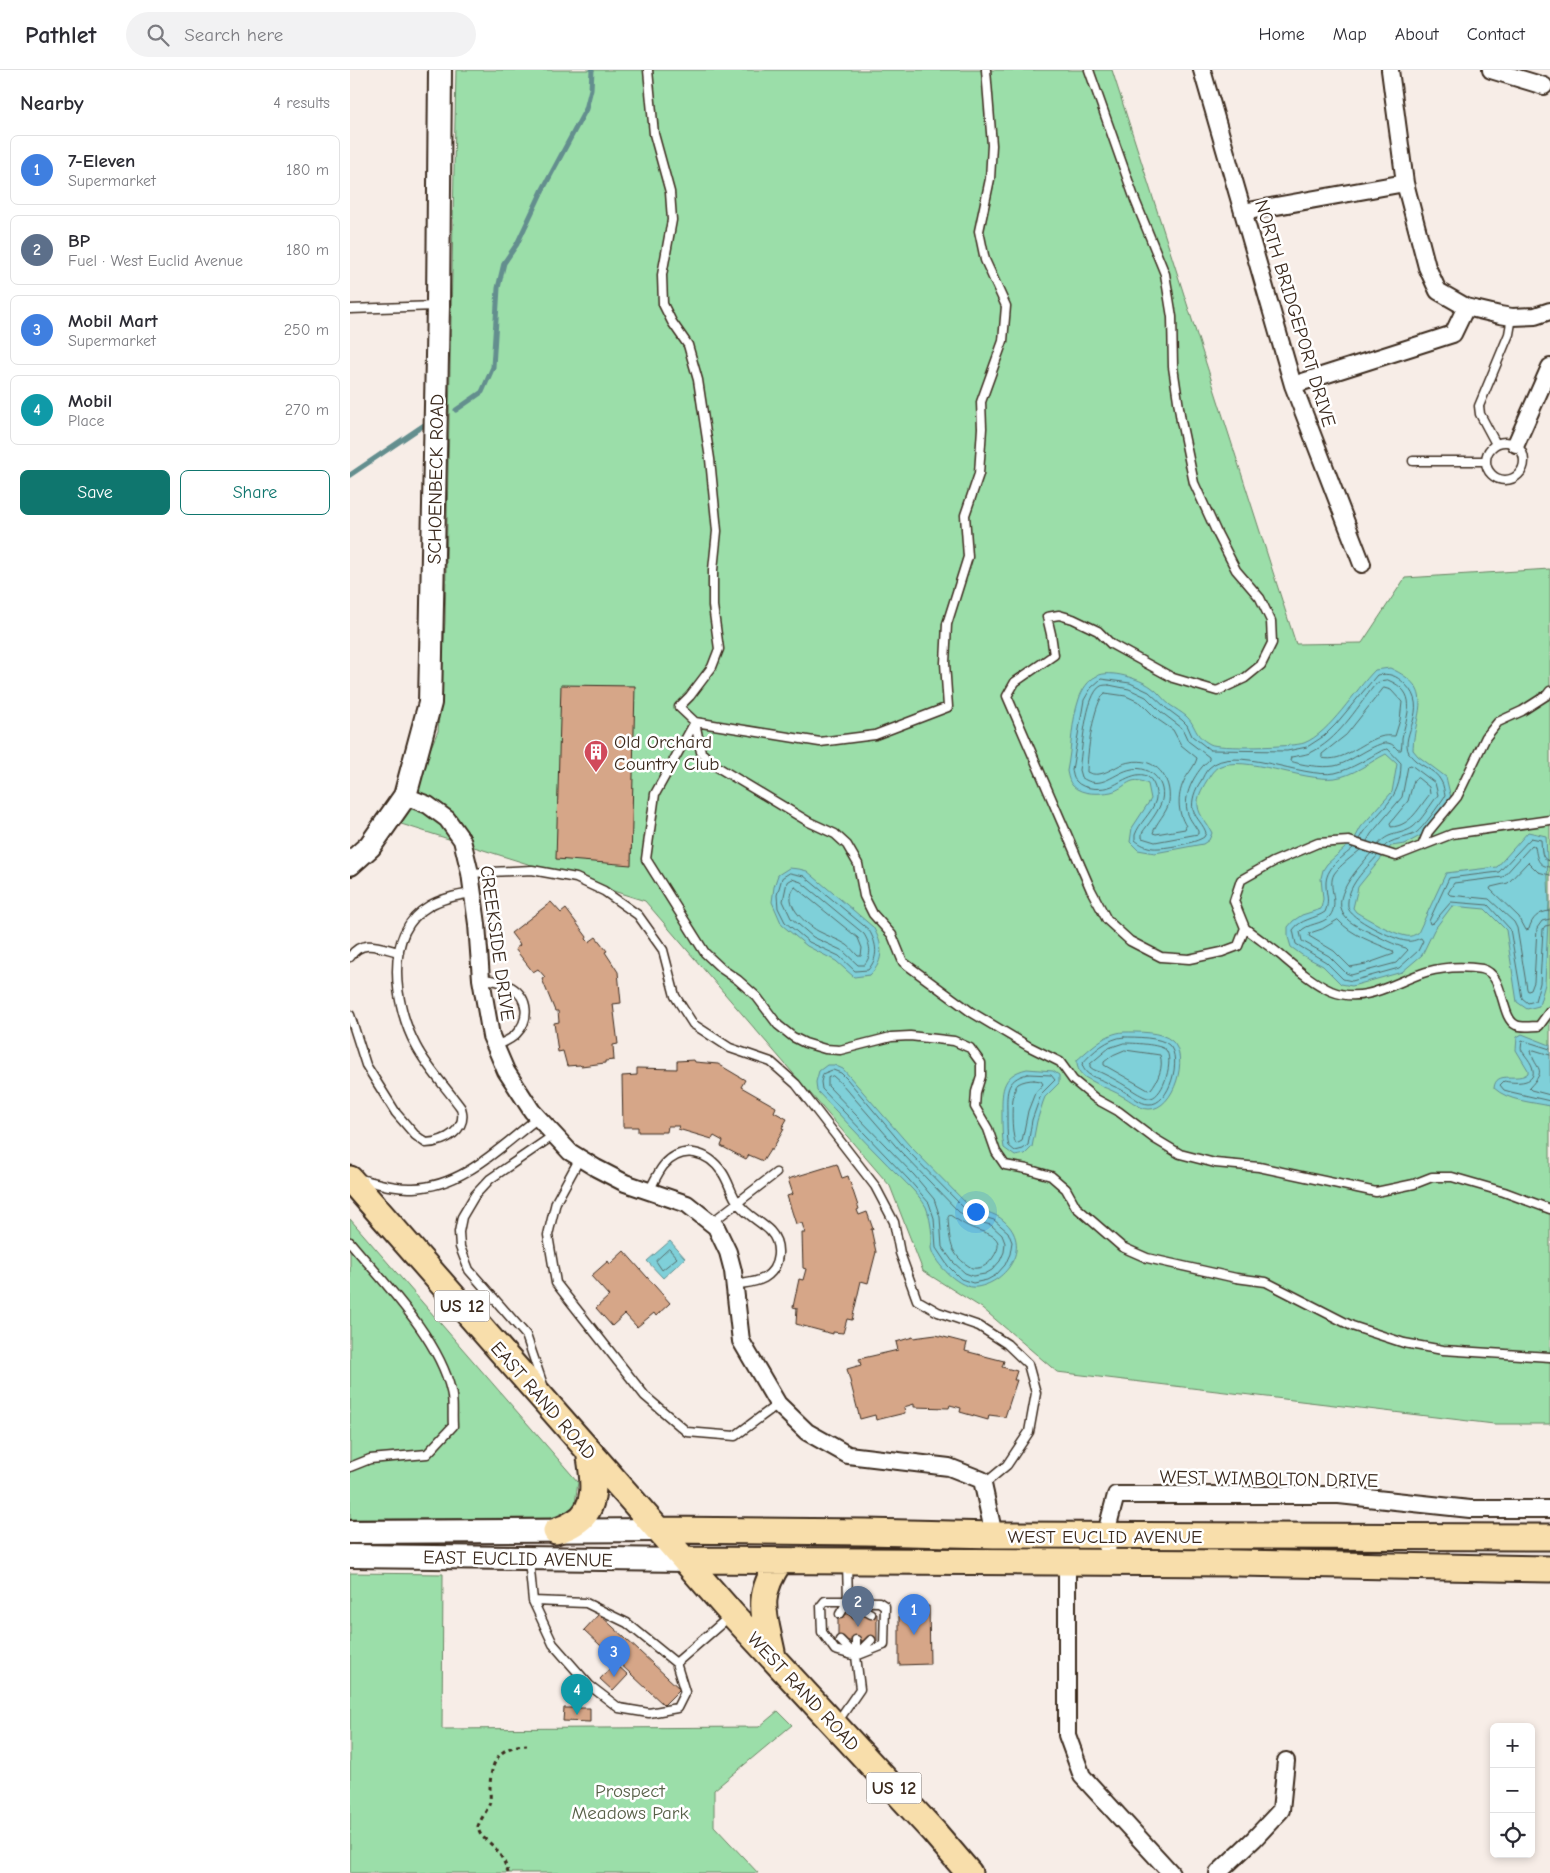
<!DOCTYPE html>
<html lang="en">
<head>
<meta charset="utf-8">
<style>
	body { margin:0; font-family:"Comic Neue",sans-serif; background:#f2f2f3; color:#2b2b33 }
	.controls { position:absolute; right:15px; bottom:15px; display:grid; overflow:hidden; border-radius:8px; box-shadow:0 2px 8px #0003 }
	.controls button { width:45px; height:45px; display:grid; place-items:center; padding:0; border:0; border-bottom:1px solid #e1e1e2; background:#fff; color:#2b2b33; font:25px sans-serif }
	.you { position:absolute; left:625px; top:1141px; width:18px; height:18px; margin:-12px; border:4px solid #fff; border-radius:50%; background:#1a73e8; box-shadow:0 0 0 8px #1a73e833 }
	.badge { display:grid; place-items:center; width:32px; height:32px; border-radius:50%; background:#0f766e; color:#fff; font-size:16px; font-weight:700 }
	.pin { position:absolute; translate:-50% -41px; filter:drop-shadow(0 1px 2px #0008) }
	.pin::after { content:''; position:absolute; top:26px; width:18px; height:15px; background:inherit; clip-path:polygon(0 0,100% 0,50% 100%) }
	.list { margin:0; padding:0; list-style:none }
	h2 { display:flex; justify-content:space-between; align-items:center; height:65px; margin:0; padding:0 20px; font-size:21px }
	h2 small { font-size:16px; font-weight:400; color:#7c7c81 }
	.list li { display:grid; grid-template-columns:32px 1fr auto; gap:15px; align-items:center; box-sizing:border-box; height:70px; margin:0 10px 10px; padding:0 10px; border:1px solid #e1e1e2; border-radius:8px }
	.list b { display:block; font-size:19px; white-space:nowrap }
	.list p { margin:0; font-size:16px; white-space:nowrap; color:#7c7c81 }
	.list em { font-size:16px; font-style:normal; color:#7c7c81 }
	.actions { display:flex; gap:10px; padding:15px 20px }
	.actions a { flex:1; padding:11px 0; border:1px solid #0f766e; border-radius:8px; text-align:center; font-size:18px; color:#0f766e }
	.actions .main { background:#0f766e; color:#fff }
	.icon { flex:none; width:28px; height:28px; fill:none; stroke:currentColor; stroke-width:2; stroke-linecap:round; stroke-linejoin:round }
	.map { position:relative; flex:none; width:1200px; height:1803px; overflow:hidden }
	header { display:flex; align-items:center; gap:30px; box-sizing:border-box; height:70px; padding:0 25px; background:#fff; border-bottom:1px solid #e1e1e2 }
	header strong { font-size:24px }
	nav { display:flex; gap:28px; margin-inline-start:auto; font-size:18px }
	.search { width:350px; height:45px; background:#f2f2f3; display:flex; align-items:center; gap:12px; box-sizing:border-box; padding:0 18px; border-radius:28px; color:#7c7c81; font-size:19px }
	main { display:flex }
	aside { flex:1; background:#fff }
	.map>svg:first-child { display:block }
</style>
</head>
<body>
<header>
<strong>Pathlet</strong>
<div class="search"><svg class="icon" aria-label="search" viewBox="0 0 24 24"><circle cx="10" cy="10" r="6"/><path d="M15 15l6 6"/></svg>Search here</div>
<nav><a>Home</a><a>Map</a><a>About</a><a>Contact</a></nav>
</header>
<main>
<aside>
<h2>Nearby<small>4 results</small></h2>
<ul class="list">
<li><span class="badge" style="background:#3f7fe0">1</span><div><b>7-Eleven</b><p>Supermarket</p></div><em>180 m</em></li>
<li><span class="badge" style="background:#5c6f8a">2</span><div><b>BP</b><p>Fuel · West Euclid Avenue</p></div><em>180 m</em></li>
<li><span class="badge" style="background:#3f7fe0">3</span><div><b>Mobil Mart</b><p>Supermarket</p></div><em>250 m</em></li>
<li><span class="badge" style="background:#0f9aa8">4</span><div><b>Mobil</b><p>Place</p></div><em>270 m</em></li>
</ul>
<div class="actions"><a class="main">Save</a><a>Share</a></div>
</aside>
<div class="map">
<svg width="1200" height="1803" viewBox="0 0 1200 1803">
	<rect width="100%" height="100%" fill="#f7ede7"/>
	<filter id="ink" filterUnits="userSpaceOnUse"><feTurbulence type="fractalNoise" baseFrequency=".02" numOctaves="2"/><feDisplacementMap in="SourceGraphic" scale="10" xChannelSelector="R" yChannelSelector="G"/><feConvolveMatrix kernelMatrix="1 2 1 2 8 2 1 2 1" color-interpolation-filters="sRGB"/></filter>
	<g filter="url(#ink)">
		<path fill="#9bdea9" stroke="#6b8464" d="M106,0H762L946,574L1012,573L1055,508L1200,499V1354H1144L707,1302L632,1238L573,1201L540,1116L295,831L48,753L88,661L95,552Z
			M0,1149L228,1412L225,1434L213,1448L0,1449Z
			M0,1503L93,1504L92,1659L409,1657L428,1641L442,1655L364,1720V1756L408,1803H0Z"/>
		<path fill="#7fd0d9" stroke="#648e8e" d="M1040,598C1088,620 1064,642 1063,680L1068,686L1096,707L1101,728L1085,747L1080,756L1070,766L1055,774L1041,776L1008,817L1003,838L1006,842C1017,849 1044,864 1056,866C1061,867 1064,865 1068,863L1096,803L1147,797L1178,762L1196,766L1199,831L1195,914L1189,936L1177,939L1167,932L1156,860L1135,839L1102,836L1084,860L1072,885L1052,902L1002,916L991,914L973,896L952,885L941,877L938,867V857L943,851L952,845L971,839L973,829L971,808L973,800L977,794L1004,770L1011,757L1042,722L1047,694L1036,684C1020,692 1002,706 985,708C953,712 895,684 868,697C862,701 860,706 856,712C852,719 847,727 848,736C849,746 858,754 862,763L859,770L853,774L805,783L788,780L780,772L782,758L801,729L798,714C779,704 777,718 761,722C750,724 732,725 723,716C719,712 718,706 717,701C722,677 721,652 729,629C732,620 738,610 747,606C760,599 790,609 801,617C809,622 813,630 820,635C826,639 831,642 836,646C847,656 843,665 860,674C868,679 943,677 954,673C980,663 1005,620 1025,600Z
			M439,798L449,799L457,801L523,857C533,874 535,890 520,905L504,907L486,891L457,876L432,855L422,832L424,817L428,805Z
			M774,962C788,962 811,961 822,971C840,986 824,1040 799,1039C789,1039 781,1030 772,1026C766,1022 758,1019 751,1016C739,1008 727,1008 727,990C741,978 755,963 774,962Z
			M1172,964L1200,975V1036C1182,1032 1158,1031 1144,1018C1146,999 1168,1013 1178,1003V1000L1166,980L1167,967Z
			M477,995H484L493,999L559,1075L617,1134C629,1141 645,1142 654,1151C682,1175 658,1212 627,1217C611,1220 584,1194 581,1178C581,1177 582,1172 582,1171C582,1161 580,1147 576,1137C569,1123 544,1102 533,1090C510,1067 489,1044 467,1021L466,1012L469,1001Z
			M677,999L703,1001L709,1005V1013L695,1027L693,1032L687,1051L682,1077L675,1084L665,1086L654,1078C652,1067 652,1057 652,1046C652,1023 650,1005 677,999Z
			M320,1171L335,1188L313,1208L297,1191Z"/>
		<g fill="none" stroke-linecap="round" stroke-linejoin="round">
			<path stroke="#566c69" stroke-width="1" d="M1038,610C1069,623 1057,643 1052,668C1052,672 1052,676 1051,680H1048C1045,677 1043,674 1038,673C1026,671 999,694 984,696C971,698 952,695 940,691L941,687C947,686 954,685 960,683C988,670 1005,640 1024,616L1030,611Z
				M759,615L779,619L796,627L811,642L832,658L838,671L859,687V690C847,700 833,723 837,740C838,748 844,754 848,761V764L805,772L792,768V763C798,754 807,744 811,733C818,714 801,695 782,699C764,702 751,722 731,707L729,700C732,683 735,624 751,616C753,615 757,615 759,615Z
				M1034,618L1041,620L1052,632L1050,650L1045,666C1040,666 1035,665 1030,667C1010,673 993,693 972,688V684L996,665Z
				M755,623L776,626L791,633L807,649L823,660L831,675L847,688C845,696 839,702 835,709C827,724 827,742 836,756L835,759L806,764L803,763C806,752 817,743 819,732C822,708 806,687 780,692C765,694 753,710 737,702C737,686 743,632 755,623Z
				M1068,708L1079,717L1080,724C1069,737 1061,756 1041,757L1040,753L1058,731L1064,710Z
				M1010,769C1027,738 1051,734 1051,693L1038,679L1033,680C1018,688 1002,699 985,703C952,709 884,673 859,698C855,702 853,707 851,711C845,719 841,731 843,740C846,749 854,755 856,763L854,767C846,773 814,779 803,778C796,777 791,775 785,770V765C789,753 801,744 805,732C807,727 806,718 803,713C794,695 773,711 762,716C753,720 733,720 726,711C723,708 723,704 722,700L734,630L741,618L751,609L780,613L799,622L816,638L832,650L837,655L842,666L860,680L937,681L957,677L974,666L986,654L1027,605C1039,603 1046,605 1055,614C1081,640 1049,664 1059,683C1066,696 1085,698 1091,711C1094,715 1094,722 1095,726C1089,735 1073,758 1066,763C1056,769 1041,768 1034,777
				M1017,771L1021,764L1052,727L1058,696L1061,695L1085,713L1088,725C1081,734 1071,751 1063,757C1050,766 1038,761 1028,775
				M1003,778C992,788 975,798 976,815C976,825 980,831 975,842C965,849 950,849 943,860L946,874L976,892L993,909L1002,911L1049,898L1068,881L1073,871L1071,868C1066,870 1061,872 1056,871C1045,870 998,848 998,837C996,816 1015,800 1028,785
				M1010,780C1002,787 990,795 984,804C977,817 990,832 980,846C972,855 957,853 950,862L952,871L979,886L996,903L1001,905L1046,893L1058,880L1056,878C1044,875 1032,868 1021,863C1013,859 1003,855 997,849C977,829 1009,798 1021,783
				M1200,791C1190,790 1192,778 1191,770L1181,768L1149,802L1099,808L1079,851L1080,854L1083,853L1101,832L1138,835L1160,859L1172,928L1178,933L1185,931L1190,913L1193,859L1195,856L1200,855
				M1200,797C1187,796 1187,787 1185,777L1182,775L1153,807L1104,813L1098,823L1100,825L1139,829L1164,852L1167,858L1177,919L1178,921L1181,920L1184,912L1187,858L1192,851L1200,849
				M440,803L454,806L519,860C527,874 529,887 518,900L505,901L489,886L459,872L435,852L428,838L427,825L432,808Z
				M1200,805L1188,802L1178,792L1158,813L1141,817L1140,819L1169,847L1176,860L1179,859C1182,848 1188,842 1200,841
				M442,809L451,812L514,864C520,874 523,885 514,895H508L493,881L463,867L441,848L433,831L437,812Z
				M445,817L508,868L512,878L511,886H508C504,882 501,878 497,875C488,869 477,866 468,861C455,853 431,833 445,817Z
				M988,850C1002,866 1024,872 1043,881L1044,884L1016,894L1000,897L984,881L959,866L960,863L972,859Z
				M774,967C785,967 811,967 819,975C833,988 819,1036 799,1034C790,1034 783,1026 775,1022C770,1018 763,1017 758,1013C747,1007 735,1007 732,994C742,982 758,968 774,967Z
				M774,973C783,973 810,974 816,980C824,990 814,1025 801,1028C797,1029 791,1025 787,1023C776,1016 765,1009 754,1004C749,1001 744,1001 740,997V994L759,978Z
				M1200,979L1172,970L1171,979C1174,985 1182,992 1183,1000C1186,1015 1162,1013 1154,1011L1150,1015L1154,1020L1161,1022L1200,1031
				M775,980L810,985C814,997 808,1010 801,1019L798,1020L754,995V992L763,985Z
				M1200,985L1184,980L1181,981C1185,1001 1199,997 1179,1018L1181,1020L1200,1025
				M483,1000L491,1003L497,1009L555,1078L613,1137L627,1145L644,1150L658,1162L662,1172L660,1184L655,1195L646,1205L637,1210L623,1213L611,1209L598,1196L586,1178L584,1148L579,1133L559,1110L472,1019L471,1012L473,1004Z
				M678,1004L701,1005L705,1010L691,1024L689,1030L682,1050L678,1075L673,1079L665,1081L659,1076L658,1072C657,1063 657,1054 657,1044C657,1025 654,1009 678,1004Z
				M483,1006L492,1014L551,1082L609,1142L625,1151L641,1155L652,1165L655,1173L654,1182L650,1191L642,1200L635,1204L623,1206L615,1203L603,1192L592,1177L590,1147L584,1129L564,1105L478,1016V1008Z
				M684,1010L691,1011L693,1014L685,1023L678,1041L672,1071L666,1074C661,1066 660,1021 668,1014C673,1011 679,1010 684,1010Z
				M600,1145C606,1149 613,1154 620,1157C634,1164 660,1164 642,1189C637,1196 630,1199 622,1198C599,1185 600,1171 598,1148Z
				M319,1179L327,1188L312,1200L306,1191Z"/>
			<path stroke="#648e8e" stroke-width="5" d="M106,340L132,322L143,297L148,218L154,193L167,174L192,121L236,39L241,19L242,0
				M0,405L77,353"/>
		</g>
		<path fill="#d6a688" stroke="#3b2a1e" d="M211,615L285,616L281,795L206,789Z
			M201,832L211,843L216,839L237,867L236,869L239,872L246,867L257,881L255,882L268,902L271,933L263,934L268,974L263,975L264,990L255,991V993L231,996L230,995L217,996L213,981L208,982L204,953L209,952L208,941H205L192,909L195,907L188,899L183,902L165,879L170,875L161,863Z
			M344,990L345,992L368,994L395,1010L391,1017L426,1037L424,1042L437,1049L432,1058L434,1059L422,1080H420L413,1091L399,1085L396,1089L371,1076L373,1071L364,1066L362,1069L328,1059L329,1056H318L317,1062H288V1057H273L272,1006L287,1005V998L327,999V991Z
			M487,1094L492,1108L498,1106L509,1139L507,1140L509,1145L517,1142L523,1159H521L526,1182L518,1213L511,1211L502,1250L497,1249L493,1263L483,1262V1264L446,1254L447,1238L443,1237L449,1209L453,1210L456,1199L453,1198L452,1163H455L452,1153L446,1154L437,1126L443,1124L438,1109Z
			M274,1181L320,1233L306,1246L304,1243L287,1257L275,1244L262,1256L246,1238L259,1226L241,1206L258,1191L260,1194Z
			M586,1265L617,1273L615,1281L654,1291L652,1297L667,1301L664,1310H667L655,1347L639,1345L638,1350L610,1342L611,1338L600,1335L599,1338L564,1337V1334L554,1337L555,1343L526,1350L525,1345L510,1349L497,1299L511,1295L509,1289L548,1280L546,1272L563,1267V1268Z
			M549,1536H579L580,1594L549,1595Z
			M249,1544L330,1619L314,1635L234,1560Z
			M488,1544H527V1571H488Z
			M265,1593L278,1605L263,1621L250,1609Z
			M214,1638H240V1652L213,1651Z"/>
		<g fill="none" stroke-linecap="round" stroke-linejoin="round">
			<defs>
				<path id="service" d="M298,0L304,64L320,122L322,150L312,205L313,234L322,252L338,275L348,310L360,389L367,461L363,500V536L369,579L362,597L340,626L329,637L345,652L351,682L364,695L459,752L485,764L497,775L508,794L514,826L523,844L542,865L553,892L621,942L678,976L710,992L723,1010L746,1029L768,1041L805,1069L830,1084L865,1093L909,1097L1026,1122L1064,1114L1082,1107H1102L1154,1122L1200,1139
					M636,0L642,75L640,109L629,161L635,190L656,236L653,271L631,332L632,358L629,404L615,445L618,487L597,554L595,593L598,637L525,665L470,672L345,652L305,724L296,789L355,883L372,899L388,910L407,927L428,955L443,967L455,973L475,979L490,980L541,967L560,966L604,971L620,978L631,993V1006L626,1022L625,1037L638,1059L646,1082L655,1095L677,1099L701,1106L716,1119L726,1137L772,1177L797,1188L886,1208L916,1212L1002,1256L1054,1273L1093,1280L1200,1287
					M739,0L785,130L815,204L822,247L823,297L831,351L844,413L866,461L886,500L910,528L921,551L922,573L911,595L895,608L867,621L823,608L761,574L748,561L723,549L709,545L697,547L701,564L704,585L665,612L657,626L741,820L757,850L780,871L811,887L839,889L872,882L888,876L895,858L884,831L891,810L923,792L968,773L999,771L1046,786L1102,764L1200,750
					M0,239L86,236
					M1136 391a19 19 0 1 1 38 0a19 19 0 1 1-38 0Z
					M1146,374L1130,344L1129,336L1159,264L1162,247
					M1063,391H1136
					M1072,776L1078,762L1107,727L1136,667L1148,652L1172,641L1197,625L1200,621
					M120,803L182,800L226,808L254,821L288,845L313,880L325,926L343,954L380,978L421,992L446,1014L525,1116L544,1152L550,1183L567,1230L588,1242L629,1256L657,1274L678,1294L686,1323L679,1362L657,1395L633,1415
					M895,858C906,867 918,875 928,883C945,897 961,912 981,921C1015,935 1044,912 1076,902C1094,897 1113,896 1132,899C1155,904 1150,948 1166,955C1172,958 1182,956 1189,956L1200,941
					M0,887C12,868 31,878 49,882
					M131,909C141,910 152,911 161,917C179,928 180,950 166,964C161,970 152,973 145,976
					M0,945L16,995L46,1043L65,1065L76,1073C95,1072 118,1060 111,1038C96,1017 78,999 66,976C45,937 32,863 79,836C92,828 108,825 123,823
					M230,1088L206,1132L198,1165L206,1213L295,1326L337,1362L385,1366L428,1334
					M10,1109C27,1113 45,1119 63,1118C113,1117 151,1076 188,1048
					M299,1121C304,1112 308,1102 314,1095C333,1074 358,1082 372,1102C379,1112 381,1124 388,1133C396,1145 410,1151 420,1161C432,1174 431,1198 414,1208C405,1213 394,1213 384,1215
					M361,1153L426,1103
					M0,1172C34,1213 89,1268 101,1321C104,1331 102,1344 103,1356L77,1384L20,1389L0,1397
					M193,1315L176,1265L119,1200L110,1177L109,1162L112,1147L125,1125L140,1109L204,1065
					M179,1490L183,1531L236,1533L277,1553L326,1593L380,1546
					M183,1531L203,1574L239,1615L269,1638L299,1643L327,1638L335,1622L326,1593
					M499,1533L506,1545
					M490,1544L498,1531
					M490,1570L504,1584
					M507,1584L521,1570
					M506,1586L485,1580L472,1562L471,1536L475,1531H498L521,1544
					M506,1586V1570
					M488,1651L510,1619L506,1586L534,1575L535,1536L529,1532L498,1531L497,1493"/>
				<path id="minor" d="M852,0L943,315L1012,494
					M1040,0L1055,113L1077,197L1088,221L1116,237L1150,245L1162,247L1185,246L1200,241
					M1141,0L1194,16
					M893,142L1055,113
					M943,315L1103,264L1116,237
					M1166,374L1200,297
					M55,726L78,735L97,749L112,770L120,803L127,854L131,909L141,966L156,1001L182,1041L220,1082L246,1098L275,1113L337,1134L366,1157L378,1182L383,1201L391,1271L428,1334L457,1362L498,1385L599,1397L632,1410L644,1465
					M717,1493V1665L732,1706L821,1803
					M757,1493L758,1455L766,1425H989L1120,1439H1200
					M868,1803L904,1769L931,1740L936,1691"/>
				<path id="secondary" d="M0,794L20,776L55,726L80,633L88,236L90,0
					M0,1462L310,1460
					M0,1486L336,1490"/>
				<path id="primary" d="M0,1109L382,1544L584,1762L619,1803
					M310,1460L516,1462L644,1465L1200,1467
					M206,1461C212,1459 218,1457 224,1453C250,1439 243,1405 239,1381
					M336,1490L887,1493L1200,1499
					M423,1587C415,1545 404,1529 430,1491"/>
			</defs>
			<use href="#service" stroke="#3b2a1e" stroke-width="11"/>
			<use href="#minor" stroke="#3b2a1e" stroke-width="20"/>
			<use href="#secondary" stroke="#3b2a1e" stroke-width="26"/>
			<use href="#primary" stroke="#3b2a1e" stroke-width="29"/>
			<path stroke="#3b2a1e" stroke-width="3" stroke-dasharray="4 4" stroke-linecap="butt" d="M158,1803C156,1793 149,1782 142,1775C135,1768 129,1767 128,1756C131,1749 136,1742 139,1735C141,1729 140,1722 140,1716C141,1690 150,1676 177,1675"/>
			<use href="#service" stroke="#fff" stroke-width="8"/>
			<use href="#minor" stroke="#fff" stroke-width="16"/>
			<use href="#secondary" stroke="#fff" stroke-width="22"/>
			<use href="#primary" stroke="#f8deab" stroke-width="25"/>
		</g>
	</g>
	<defs>
		<symbol id="building-pin" viewBox="-11 -11 22 30"><path d="M0 17L-7.5 6A9.5 9.5 0 1 1 7.5 6Z" fill="#d1495b" stroke="#fff"/><path d="M-4-6H4V6H1V3H-1V6H-4ZM-2.5-4.3h1.7v1.8h-1.7ZM.8-4.3h1.7v1.8H.8ZM-2.5-1h1.7V.8h-1.7ZM.8-1h1.7V.8H.8Z" fill="#fff"/></symbol>
	</defs>
	<g fill-rule="evenodd">
		<use href="#building-pin" x="232" y="668" width="28" height="38"/>
	</g>
	<g text-anchor="middle" stroke-width="5" stroke-linejoin="round" paint-order="stroke">
		<g fill="#fff" stroke="#766a62" stroke-width="1">
			<rect x="84.5" y="1220.5" width="55" height="31" rx="4"/>
			<rect x="516.5" y="1702.5" width="55" height="31" rx="4"/>
		</g>
		<g font-size="18" font-weight="bold" fill="#3b2a1e">
			<text x="112" y="1242">US 12</text>
			<text x="544" y="1724">US 12</text>
		</g>
		<g font-size="19" fill="#3b2a1e" stroke="#fff">
			<text transform="translate(946 243) rotate(73)" y="7">NORTH BRIDGEPORT DRIVE</text>
			<text transform="translate(85 409) rotate(-89)" y="7">SCHOENBECK ROAD</text>
			<text transform="translate(148 873) rotate(82)" y="7">CREEKSIDE DRIVE</text>
			<text transform="translate(194 1330) rotate(49)" y="7">EAST RAND ROAD</text>
			<text transform="translate(919 1408) rotate(1)" y="7">WEST WIMBOLTON DRIVE</text>
			<text x="755" y="1473">WEST EUCLID AVENUE</text>
			<text transform="translate(168 1488) rotate(1)" y="7">EAST EUCLID AVENUE</text>
			<text transform="translate(454 1621) rotate(47)" y="7">WEST RAND ROAD</text>
		</g>
		<g font-size="19" fill="#3b2a1e" stroke="#fff" text-anchor="start">
			<text x="264" y="678">Old Orchard<tspan x="264" dy="22">Country Club</tspan></text>
		</g>
		<g font-size="19" fill="#586048" stroke="#fff">
			<text x="280" y="1727">Prospect<tspan x="280" dy="22">Meadows Park</tspan></text>
		</g>
	</g>
</svg>
<div class="controls">
<button>+</button>
<button>−</button>
<button><svg class="icon" aria-label="locate" viewBox="0 0 24 24"><circle cx="12" cy="12" r="6"/><path d="M12 2v4M12 18v4M2 12h4M18 12h4"/></svg></button>
</div>
<div class="you"></div>
<div class="pin badge" style="left:564px;top:1565px;background:#3f7fe0">1</div>
<div class="pin badge" style="left:508px;top:1557px;background:#5c6f8a">2</div>
<div class="pin badge" style="left:264px;top:1607px;background:#3f7fe0">3</div>
<div class="pin badge" style="left:227px;top:1645px;background:#0f9aa8">4</div>
</div>
</main>
</body>
</html>
